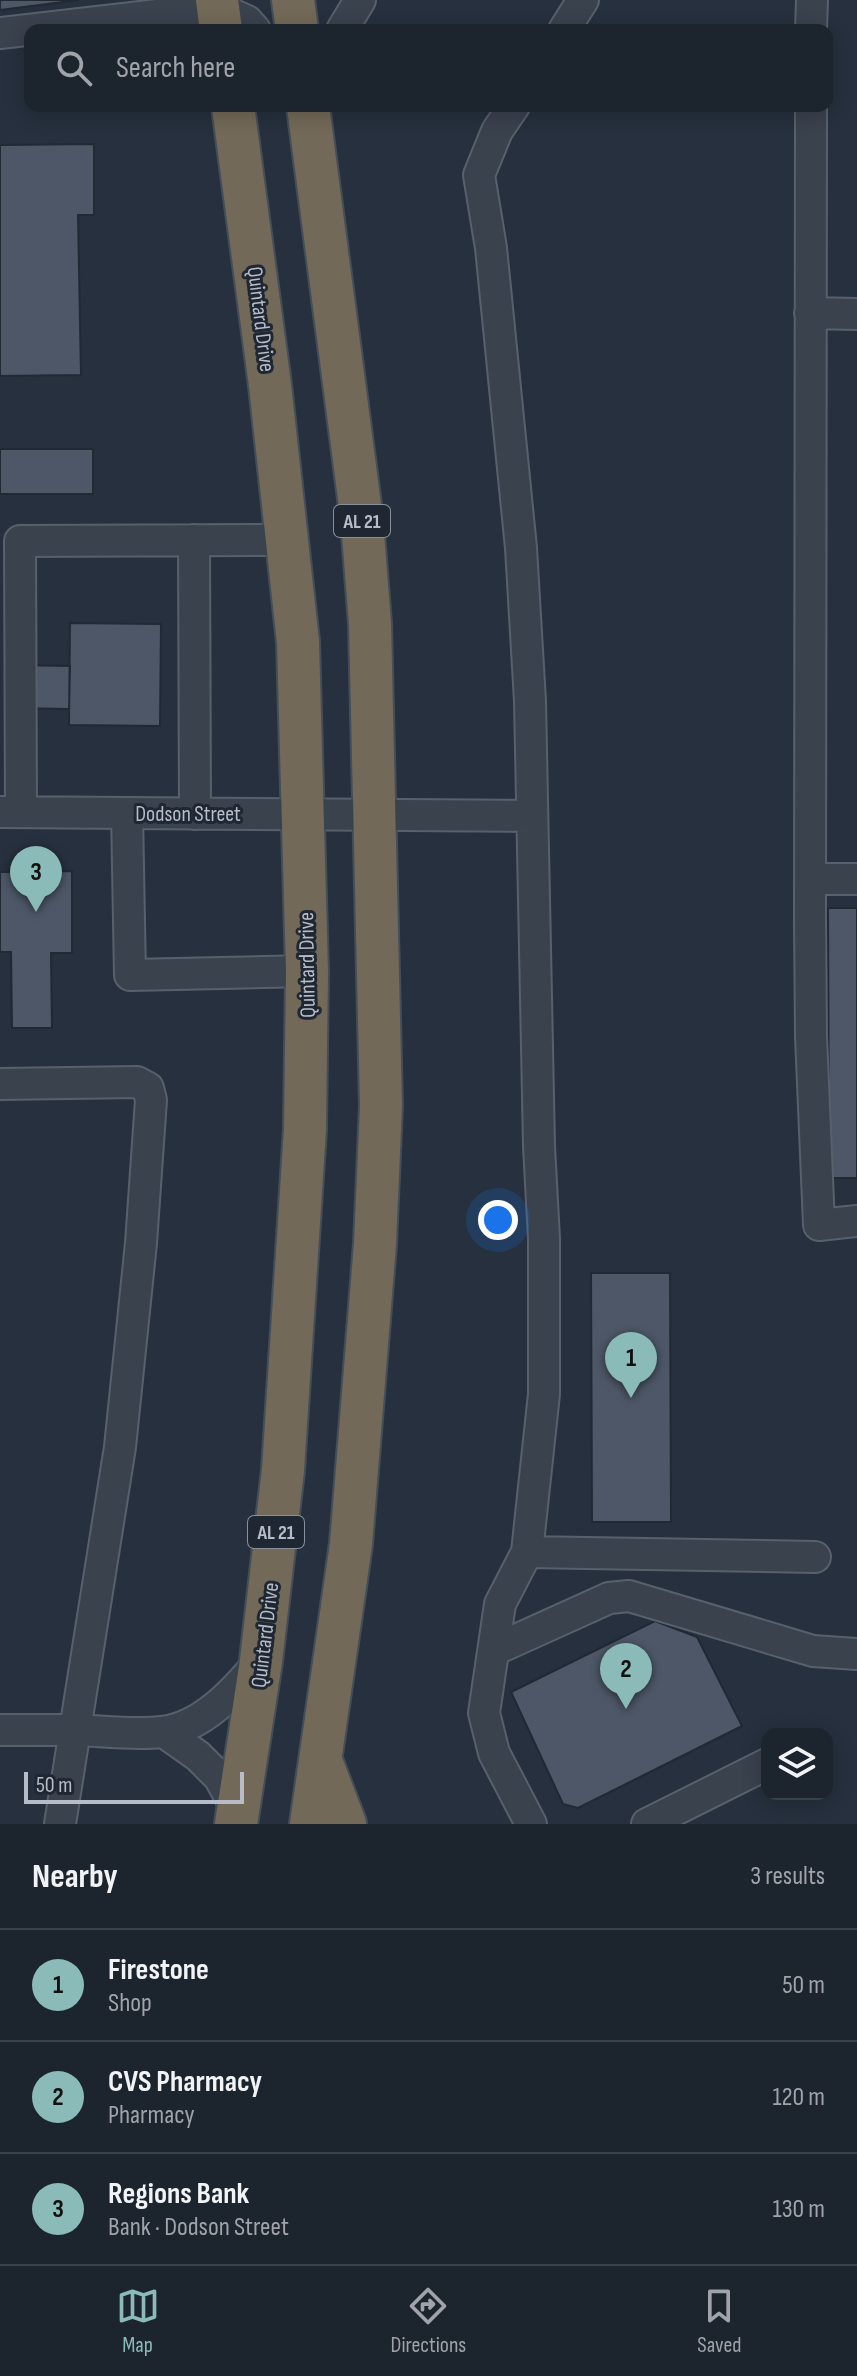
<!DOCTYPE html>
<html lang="en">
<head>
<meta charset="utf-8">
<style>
	body { margin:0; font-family:"Sofia Sans Condensed",sans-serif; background:#29303a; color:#f1f3f6 }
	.controls { position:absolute; right:24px; bottom:24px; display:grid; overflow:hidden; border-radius:16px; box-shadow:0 4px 20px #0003 }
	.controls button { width:72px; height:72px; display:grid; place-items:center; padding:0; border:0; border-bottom:2px solid #3a414a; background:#1c242e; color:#f1f3f6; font:40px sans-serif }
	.scale { position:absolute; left:24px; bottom:20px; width:220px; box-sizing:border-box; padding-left:8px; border:4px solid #b6bdc9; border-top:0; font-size:22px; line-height:28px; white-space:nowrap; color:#b6bdc9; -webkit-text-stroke:6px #1f2733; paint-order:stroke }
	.you { position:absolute; left:498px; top:1220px; width:28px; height:28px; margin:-20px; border:6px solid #fff; border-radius:50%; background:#1a73e8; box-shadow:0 0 0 12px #1a73e833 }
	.badge { display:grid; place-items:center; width:52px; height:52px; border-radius:50%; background:#8bbbb9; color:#111; font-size:26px; font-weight:700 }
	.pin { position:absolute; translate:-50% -66px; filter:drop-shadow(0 2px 4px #0008) }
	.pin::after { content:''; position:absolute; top:42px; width:28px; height:24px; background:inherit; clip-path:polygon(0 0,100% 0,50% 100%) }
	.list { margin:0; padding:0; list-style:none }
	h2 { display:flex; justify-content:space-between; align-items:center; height:104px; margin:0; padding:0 32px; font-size:34px }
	h2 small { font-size:26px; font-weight:400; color:#a0a4aa }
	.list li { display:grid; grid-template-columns:52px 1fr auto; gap:24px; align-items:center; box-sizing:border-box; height:112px; padding:0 32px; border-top:2px solid #3a414a }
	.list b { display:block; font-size:30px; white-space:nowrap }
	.list p { margin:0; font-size:26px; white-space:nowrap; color:#a0a4aa }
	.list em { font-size:26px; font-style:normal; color:#a0a4aa }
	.icon { flex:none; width:44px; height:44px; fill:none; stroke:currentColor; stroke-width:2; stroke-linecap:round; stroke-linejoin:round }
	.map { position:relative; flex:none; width:857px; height:1824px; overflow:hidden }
	.search { position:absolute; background:#1c242e; box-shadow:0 4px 20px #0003; left:24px; right:24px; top:24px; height:88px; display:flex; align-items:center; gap:20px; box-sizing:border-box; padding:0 28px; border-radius:16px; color:#a0a4aa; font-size:30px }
	.sheet { height:440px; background:#1c242e }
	nav { display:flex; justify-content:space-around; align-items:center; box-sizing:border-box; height:112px; border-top:2px solid #3a414a; background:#1c242e; font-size:22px; color:#a0a4aa }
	nav a { display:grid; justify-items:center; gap:4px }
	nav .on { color:#8bbbb9 }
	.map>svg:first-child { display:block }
</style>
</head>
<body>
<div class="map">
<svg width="857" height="1824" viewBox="0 0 857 1824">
	<rect width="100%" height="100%" fill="#26303e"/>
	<path fill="#4d5767" stroke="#212935" stroke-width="2" d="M0,0H79L0,10Z
		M94,144V215H78L81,375L0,376V145Z
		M0,449H93V494H0Z
		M70,623L161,624L160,726L69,725Z
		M13,665L70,666L69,709L12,708Z
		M72,871V953H51L52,1028H12L11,952H0V872Z
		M828,908H857V1178H829Z
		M591,1273H670L671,1522H592Z
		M655,1621L697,1637L742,1726L578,1808L563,1804L511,1692Z"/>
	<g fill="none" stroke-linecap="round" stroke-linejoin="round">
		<defs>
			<path id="minor" d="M342,30L360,0
				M564,30L583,0
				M811,30L812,0
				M0,33L218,8L247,21L255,30
				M514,106L497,131L479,175L491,248L521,548L530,701L539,1146L544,1239V1394L527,1552L500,1604L484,1713L494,1753L531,1824
				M811,106L810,920L811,1036L819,1225L857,1221
				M810,313L857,314
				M194,540L195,814
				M0,812L532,816
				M21,812L20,541L286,540
				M127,813L130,975L307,971
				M810,879H857
				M0,1084L137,1082L148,1088L151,1100L141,1243L120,1447L75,1730H0
				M527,1552L815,1557
				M494,1650L609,1598L629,1596L813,1651L857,1654
				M164,1732L198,1756L219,1777L238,1811
				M60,1824L75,1730C103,1731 134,1735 162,1732C202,1728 236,1690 260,1661
				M647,1824L767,1764"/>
			<path id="highway" d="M217,0L221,30
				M293,0L297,30
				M233,106L270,385L298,642L307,971L305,1129L283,1470L261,1661L236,1824
				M308,106L362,521L370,624L381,1106L375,1244L351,1544L311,1824
				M321,1761L345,1824"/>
		</defs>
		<use href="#minor" stroke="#58606c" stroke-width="34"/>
		<use href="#highway" stroke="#454d59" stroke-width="46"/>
		<use href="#minor" stroke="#3a424e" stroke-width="30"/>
		<use href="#highway" stroke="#736958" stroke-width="42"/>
	</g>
	<g text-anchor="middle" stroke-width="6" stroke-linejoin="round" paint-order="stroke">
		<g fill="#1f2733" stroke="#89909c" stroke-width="2">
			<rect x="334" y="505" width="56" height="32" rx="6"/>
			<rect x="248" y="1516" width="56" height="32" rx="6"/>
		</g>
		<g font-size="20" font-weight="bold" fill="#b6bdc9">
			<text x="362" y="528">AL 21</text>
			<text x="276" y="1539">AL 21</text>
		</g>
		<g font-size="22" fill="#b6bdc9" stroke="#1f2733">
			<text transform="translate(262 319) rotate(83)" y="8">Quintard Drive</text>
			<text x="188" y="821">Dodson Street</text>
			<text transform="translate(306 965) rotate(-91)" y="8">Quintard Drive</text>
			<text transform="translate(264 1635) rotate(-83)" y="8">Quintard Drive</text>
		</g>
	</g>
</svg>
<div class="controls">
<button><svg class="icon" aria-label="layers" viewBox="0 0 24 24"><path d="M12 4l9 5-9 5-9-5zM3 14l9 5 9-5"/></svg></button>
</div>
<div class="scale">50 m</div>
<div class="you"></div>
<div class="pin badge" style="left:631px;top:1398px">1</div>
<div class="pin badge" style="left:626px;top:1709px">2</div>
<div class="pin badge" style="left:36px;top:912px">3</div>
<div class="search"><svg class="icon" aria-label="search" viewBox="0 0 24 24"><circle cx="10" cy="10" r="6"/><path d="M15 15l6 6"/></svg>Search here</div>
</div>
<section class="sheet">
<h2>Nearby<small>3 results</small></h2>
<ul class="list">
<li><span class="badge">1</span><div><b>Firestone</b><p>Shop</p></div><em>50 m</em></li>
<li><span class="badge">2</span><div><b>CVS Pharmacy</b><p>Pharmacy</p></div><em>120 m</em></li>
<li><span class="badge">3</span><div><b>Regions Bank</b><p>Bank · Dodson Street</p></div><em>130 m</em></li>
</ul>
</section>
<nav>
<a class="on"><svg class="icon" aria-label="map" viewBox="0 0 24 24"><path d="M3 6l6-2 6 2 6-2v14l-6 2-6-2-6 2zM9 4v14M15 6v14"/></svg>Map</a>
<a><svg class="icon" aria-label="directions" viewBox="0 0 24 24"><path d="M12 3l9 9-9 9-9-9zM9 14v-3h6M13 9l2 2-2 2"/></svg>Directions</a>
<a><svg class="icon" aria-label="saved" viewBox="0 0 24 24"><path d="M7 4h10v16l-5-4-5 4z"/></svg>Saved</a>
</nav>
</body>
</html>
